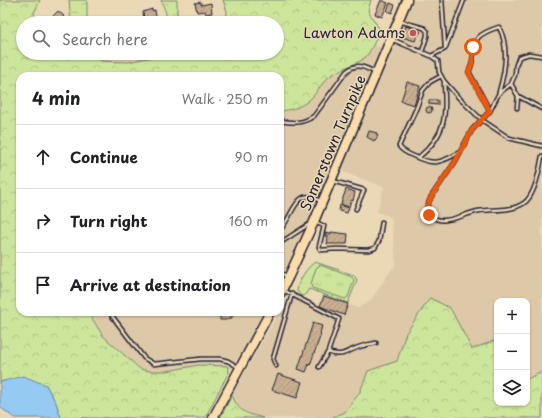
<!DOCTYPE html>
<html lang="en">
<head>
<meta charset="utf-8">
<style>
	body { margin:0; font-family:"Playpen Sans",sans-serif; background:#f2f2f2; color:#202124 }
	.controls { position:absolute; right:12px; bottom:12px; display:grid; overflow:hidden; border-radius:8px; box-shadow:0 1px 3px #0004 }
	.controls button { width:36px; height:36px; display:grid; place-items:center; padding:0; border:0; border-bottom:1px solid #e0e0e0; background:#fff; color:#202124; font:20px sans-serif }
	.stop { position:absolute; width:12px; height:12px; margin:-9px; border:3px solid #ea580c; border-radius:50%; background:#fff }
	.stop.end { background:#ea580c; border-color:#fff; box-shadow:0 1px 4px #0008 }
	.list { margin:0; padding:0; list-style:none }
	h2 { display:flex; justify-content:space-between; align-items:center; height:52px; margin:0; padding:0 16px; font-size:17px }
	h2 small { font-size:13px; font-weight:400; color:#757577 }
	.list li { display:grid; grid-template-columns:26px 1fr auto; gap:12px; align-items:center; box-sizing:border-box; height:64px; padding:0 16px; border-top:1px solid #e0e0e0 }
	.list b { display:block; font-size:15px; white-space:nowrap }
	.list em { font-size:13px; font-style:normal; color:#757577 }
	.icon { flex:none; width:22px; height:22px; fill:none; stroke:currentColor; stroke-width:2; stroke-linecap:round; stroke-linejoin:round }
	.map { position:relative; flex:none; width:542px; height:418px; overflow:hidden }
	.search { position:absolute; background:#fff; box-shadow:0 1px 3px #0004; left:16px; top:16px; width:268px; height:44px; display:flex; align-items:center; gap:10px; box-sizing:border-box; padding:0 14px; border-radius:22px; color:#757577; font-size:15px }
	.panel { position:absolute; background:#fff; box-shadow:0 1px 3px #0004; left:16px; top:72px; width:268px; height:244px; border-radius:12px }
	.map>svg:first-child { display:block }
</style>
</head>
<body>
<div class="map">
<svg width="542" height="418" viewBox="0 0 542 418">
	<defs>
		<pattern id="forest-crowns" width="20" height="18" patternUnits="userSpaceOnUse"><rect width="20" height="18" fill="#cce59b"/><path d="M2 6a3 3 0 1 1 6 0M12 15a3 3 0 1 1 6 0" fill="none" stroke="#afc486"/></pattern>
		<pattern id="park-tufts" width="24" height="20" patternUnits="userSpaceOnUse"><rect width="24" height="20" fill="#cce59b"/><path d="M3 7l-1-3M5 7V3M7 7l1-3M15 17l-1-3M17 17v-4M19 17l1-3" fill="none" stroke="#afc486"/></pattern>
		<pattern id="building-hatch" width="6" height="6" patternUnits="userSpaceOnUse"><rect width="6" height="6" fill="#c9af8e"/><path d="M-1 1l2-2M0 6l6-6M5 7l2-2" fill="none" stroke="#ac967b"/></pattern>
	</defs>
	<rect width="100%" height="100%" fill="#ebd9b6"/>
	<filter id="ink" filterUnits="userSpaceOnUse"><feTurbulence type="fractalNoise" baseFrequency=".025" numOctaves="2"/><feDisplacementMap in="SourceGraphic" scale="8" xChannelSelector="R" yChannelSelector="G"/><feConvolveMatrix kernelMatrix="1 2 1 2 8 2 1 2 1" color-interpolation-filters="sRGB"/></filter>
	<g filter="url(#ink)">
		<path fill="#ddc9a8" d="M412,0H542V372L527,379V301H497V343L496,340L472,349L450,308L406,333L397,361L368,371L360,392L345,412L331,418H263L246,413L237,406L232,395L283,305L295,299L317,310L323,295L358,308L370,301L396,263L391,217L377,212L384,187L341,171Z
			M374,45L381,48L312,216L280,286V111L288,110L314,96L323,82L329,76L366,58Z
			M88,312H265L247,344L229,372L227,366L209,365L167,371H150L140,369L103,336Z"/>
		<path fill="#cce59b" stroke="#77846b" d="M315,262L354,275L357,280L348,303L309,289L305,295L301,296L297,291C298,281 307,267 315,262Z"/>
		<path fill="url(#forest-crowns)" stroke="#77846b" d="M0,0H40L34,13L36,23H23V53H94L101,61L128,62L169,53H277V23H226L227,12L223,0H371L368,11L380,30C376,39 372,49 366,57C362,62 340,69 333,74C324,79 320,88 313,96C305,106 292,110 280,111V76H20V312H88L103,336L140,369L150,371H167L199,365L227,366L229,372L205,418H61L56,403L46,385L5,381L0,382Z
			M69,0H87V23H71Z
			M161,0H177V16L179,23H166V13Z
			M430,298L450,308L472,349L496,340L497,403H527V379L542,372V418H331L345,412L360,392L368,371L397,361L406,333Z
			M232,395C239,413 246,413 263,418H220Z"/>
		<path fill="url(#park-tufts)" stroke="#77846b" d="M320,265L352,277L354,280L348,297L345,299L312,288L311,284L316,268Z"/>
		<path fill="#95caf3" stroke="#6787a9" d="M23,376L46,385L56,403L61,418H14L0,407V382Z"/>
		<path fill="url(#building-hatch)" stroke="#22223b" d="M381,0L388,3L382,17L375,14Z
			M201,2V5L211,3L212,13L206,14L205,11L197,12L195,3Z
			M390,3L395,5L392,13L387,11Z
			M152,9V11L155,10L156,17H157L158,20L144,19L143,12Z
			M58,11L64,16L57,23H52L49,20Z
			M406,26L421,32L418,35H417L415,41L402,37Z
			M407,82L420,86L414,105L401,101Z
			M429,100H438V105L429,104Z
			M426 110a3 3 0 1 1 6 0a3 3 0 1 1-6 0Z
			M369,131L377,133L376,134L378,135L376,140L375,139L374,141L367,137Z
			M346,189L355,192L353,201L351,200L349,207L341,204Z
			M340,205L349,208L347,213L339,211Z
			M331,232L348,234L347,244H327L328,236H325V233L331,234Z
			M324,296L348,304L344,315L320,306Z
			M220,312L232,313V318H229L226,320H220Z
			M313,323L322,326L320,333L321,334L310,365L309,364L306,372L298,369Z
			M278,374L302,382L297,398L272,390Z"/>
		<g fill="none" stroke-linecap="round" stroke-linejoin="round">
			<defs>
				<path id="lane" d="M442,0L445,47
					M399,21L424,28L427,31V36L422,52
					M391,39L431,56L438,61L439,72L444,81L458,97L482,120L509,138L542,146
					M431,56L445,49L464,0
					M542,56L529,54L519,57L516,65L515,75L511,84L499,93L490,111L472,130L455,162L431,197L427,207L429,215C435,219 439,221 446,220C457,219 468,213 479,211C493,209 511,212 524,203C535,196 540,168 542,156
					M441,76L430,82L423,90L416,109L399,146C402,153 428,163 436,162C445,161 453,156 460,152
					M511,84L518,96L517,108
					M518,96L542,109
					M490,111L469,72C480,46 464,38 499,27C509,46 505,72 499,92
					M280,121C293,123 302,124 314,116L346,72C356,62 365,67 376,73
					M419,157C447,134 446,116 444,81
					M333,181L364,190L356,209
					M315,222L324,226L319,247L321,250L337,249L368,250L375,248L379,241L382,222
					M280,230C294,215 296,185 320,201
					M280,243L311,223
					M280,273L287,276
					M283,290L339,319L328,352L319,367
					M109,312L144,358L154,364L201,359H220L228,361L238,367
					M328,352C342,358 347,351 359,347C365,345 370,344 376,343
					M276,366L273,359L292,294"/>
				<path id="primary" d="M280,294L289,276L313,224L407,0
					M213,418L270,312"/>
			</defs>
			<use href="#lane" stroke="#22223b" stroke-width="5.5"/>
			<use href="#primary" stroke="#22223b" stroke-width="11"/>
			<path stroke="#22223b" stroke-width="1" stroke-dasharray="1 3" stroke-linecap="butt" d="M316,292L319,290
				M0,415L3,418"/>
			<use href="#lane" stroke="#ebd9b6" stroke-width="2.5"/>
			<use href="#primary" stroke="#fbddab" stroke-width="8"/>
		</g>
	</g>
	<g fill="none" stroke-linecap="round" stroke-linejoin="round" filter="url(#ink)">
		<path stroke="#ea580c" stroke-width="5" d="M429,215L427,207L431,197L455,162L472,130L490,111L468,72L472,64L473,47"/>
	</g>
	<circle fill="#d1495b" stroke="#ebd9b6" stroke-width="1.5" cx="413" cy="33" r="4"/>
	<g text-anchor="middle" stroke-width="3" stroke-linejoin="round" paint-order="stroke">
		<g font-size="14" fill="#22223b" stroke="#ebd9b6" text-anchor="end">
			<text x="405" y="38">Lawton Adams</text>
		</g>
		<g font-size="14" fill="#22223b" stroke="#ebd9b6">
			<text transform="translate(333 143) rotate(-67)" y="5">Somerstown Turnpike</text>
		</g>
	</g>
</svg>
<div class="controls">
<button>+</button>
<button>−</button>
<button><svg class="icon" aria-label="layers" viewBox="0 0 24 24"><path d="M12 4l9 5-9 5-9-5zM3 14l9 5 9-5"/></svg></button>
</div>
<div class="stop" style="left:473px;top:47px"></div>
<div class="stop end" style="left:429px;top:215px"></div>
<div class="search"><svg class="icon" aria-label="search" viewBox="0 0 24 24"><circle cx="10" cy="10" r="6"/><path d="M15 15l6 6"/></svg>Search here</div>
<section class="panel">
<h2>4 min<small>Walk · 250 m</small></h2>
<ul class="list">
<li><svg class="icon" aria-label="ahead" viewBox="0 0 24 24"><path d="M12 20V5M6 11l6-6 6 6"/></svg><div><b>Continue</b></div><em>90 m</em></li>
<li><svg class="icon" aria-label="right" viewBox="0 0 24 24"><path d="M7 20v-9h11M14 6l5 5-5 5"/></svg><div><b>Turn right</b></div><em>160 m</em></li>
<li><svg class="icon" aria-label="arrive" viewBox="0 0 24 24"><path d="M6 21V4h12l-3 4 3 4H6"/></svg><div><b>Arrive at destination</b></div></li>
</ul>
</section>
</div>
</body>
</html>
